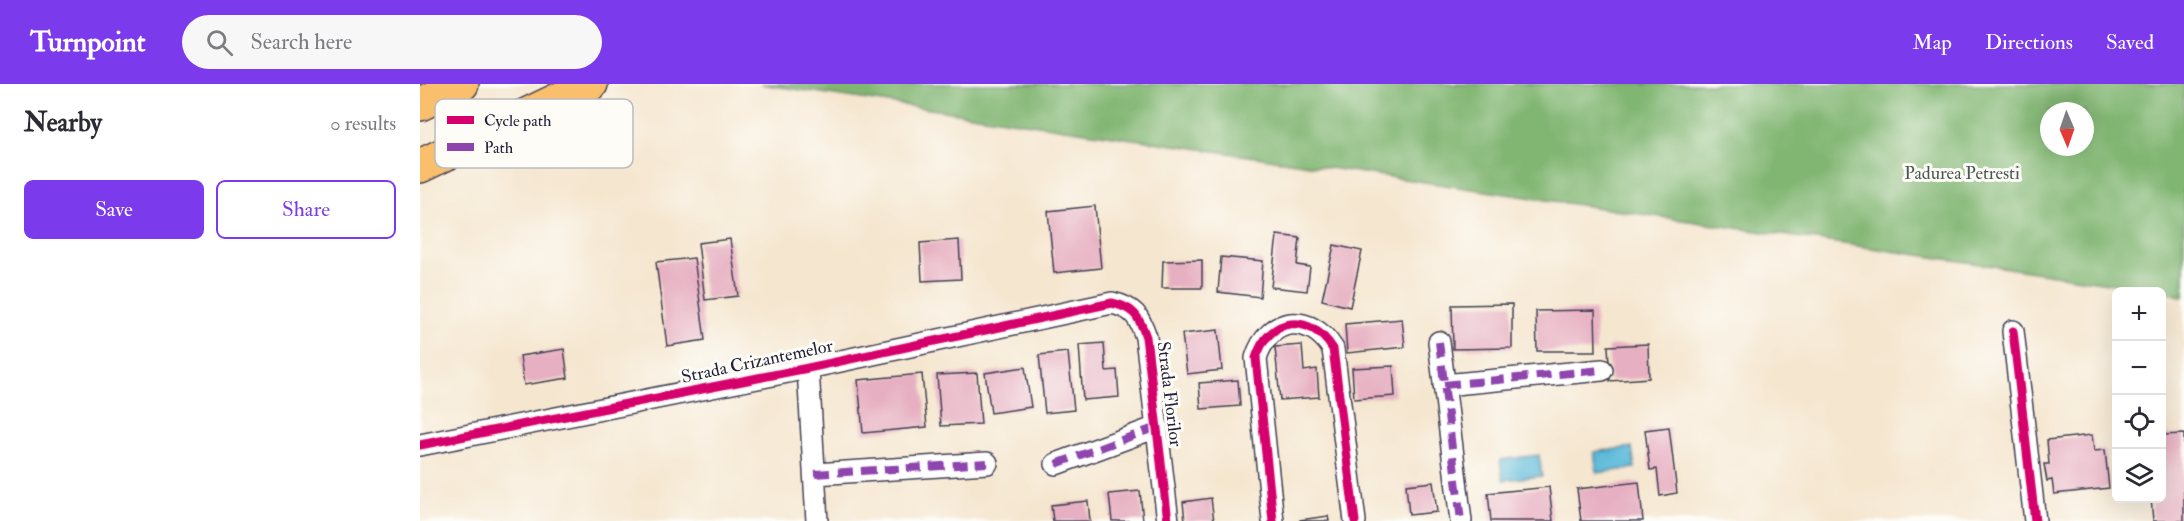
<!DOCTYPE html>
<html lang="en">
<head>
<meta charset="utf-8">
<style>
	body { margin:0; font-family:"IM FELL Double Pica",serif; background:#f7f7f7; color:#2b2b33 }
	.controls { position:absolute; right:18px; bottom:18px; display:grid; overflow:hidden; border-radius:9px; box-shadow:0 6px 24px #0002 }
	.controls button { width:54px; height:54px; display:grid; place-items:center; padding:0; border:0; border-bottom:2px solid #e1e1e2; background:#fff; color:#2b2b33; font:30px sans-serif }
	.compass { position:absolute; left:1620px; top:18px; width:54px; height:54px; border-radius:50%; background:#fff; box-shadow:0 6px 24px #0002; rotate:178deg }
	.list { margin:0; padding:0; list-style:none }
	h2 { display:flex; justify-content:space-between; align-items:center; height:78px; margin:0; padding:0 24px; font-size:26px }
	h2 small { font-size:20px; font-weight:400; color:#7c7c81 }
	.actions { display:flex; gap:12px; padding:18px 24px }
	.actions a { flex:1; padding:14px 0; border:2px solid #7c3aed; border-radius:9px; text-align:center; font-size:21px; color:#7c3aed }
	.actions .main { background:#7c3aed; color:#fff }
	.icon { flex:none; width:33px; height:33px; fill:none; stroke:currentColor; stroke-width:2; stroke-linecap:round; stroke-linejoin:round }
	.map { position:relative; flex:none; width:1764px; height:437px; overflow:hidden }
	header { display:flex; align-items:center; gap:36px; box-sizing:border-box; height:84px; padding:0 30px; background:#7c3aed; color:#fff }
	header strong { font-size:28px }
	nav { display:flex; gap:33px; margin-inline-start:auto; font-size:21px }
	.search { width:420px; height:54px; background:#f7f7f7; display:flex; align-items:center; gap:15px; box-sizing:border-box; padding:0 21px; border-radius:33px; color:#7c7c81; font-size:22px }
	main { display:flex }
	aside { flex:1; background:#fff }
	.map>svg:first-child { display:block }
</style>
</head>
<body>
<header>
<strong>Turnpoint</strong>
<div class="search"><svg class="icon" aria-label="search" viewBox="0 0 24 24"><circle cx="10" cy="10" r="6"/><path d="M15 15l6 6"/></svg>Search here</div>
<nav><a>Map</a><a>Directions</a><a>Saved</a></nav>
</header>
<main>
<aside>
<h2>Nearby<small>0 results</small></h2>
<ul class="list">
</ul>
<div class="actions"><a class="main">Save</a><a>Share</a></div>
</aside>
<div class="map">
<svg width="1764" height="437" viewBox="0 0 1764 437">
	<rect width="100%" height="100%" fill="#fdfcf7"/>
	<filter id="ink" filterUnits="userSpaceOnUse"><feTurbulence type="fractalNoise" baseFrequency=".0167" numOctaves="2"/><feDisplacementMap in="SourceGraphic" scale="12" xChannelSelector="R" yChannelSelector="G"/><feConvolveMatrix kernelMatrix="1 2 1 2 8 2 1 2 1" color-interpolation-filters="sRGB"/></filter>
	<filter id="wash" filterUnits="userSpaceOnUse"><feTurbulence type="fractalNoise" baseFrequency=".008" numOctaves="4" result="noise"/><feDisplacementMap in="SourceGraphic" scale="24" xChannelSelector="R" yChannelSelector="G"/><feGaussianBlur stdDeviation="1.35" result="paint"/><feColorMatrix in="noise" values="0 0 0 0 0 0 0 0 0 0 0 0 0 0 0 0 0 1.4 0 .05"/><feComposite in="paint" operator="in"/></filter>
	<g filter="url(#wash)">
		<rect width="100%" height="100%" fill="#f5e6cf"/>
		<path fill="#81b672" stroke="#526c56" stroke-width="1.5" fill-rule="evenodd" d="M340,0H1764V213L1742,207ZM1629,27H1665V63H1629Z"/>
		<path fill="#5bb9d9" stroke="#3e6e8a" stroke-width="1.5" d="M1212,363L1215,384L1177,389L1174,368Z
			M1119,371L1122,392L1083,396L1080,376Z"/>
		<g id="blocks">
			<path fill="#e7b0c2" d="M675,122L681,184L634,189L628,127Z
				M857,151L880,154L877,181L890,183L887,207L851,203Z
				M310,155L318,212L285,216L278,159Z
				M539,156L541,195L502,197L500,159Z
				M914,161L942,167L930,223L902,216Z
				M801,173L843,177L840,213L798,208Z
				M274,174L285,256L247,262L236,178Z
				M782,176V204H742L743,177Z
				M1092,220V264L1033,265L1032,221Z
				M1175,226L1176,267H1117L1116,227Z
				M982,235L985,263L927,269L925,240Z
				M798,246L802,286L767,290L762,250Z
				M684,259L686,287L697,286L699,313L663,316L659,261Z
				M1228,260L1229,294L1190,297L1188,262Z
				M882,261L884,287L897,285L899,313L860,316L855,263Z
				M144,265L148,294L104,301L100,272Z
				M648,268L654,326L625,329L619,271Z
				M973,282L975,312L934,315L932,284Z
				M605,283L611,323L571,329L565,289Z
				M557,289L561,340L521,342L517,291Z
				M502,290L507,343L443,349L438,296Z
				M818,296L820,322L781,325L779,299Z
				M1249,343L1257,409L1240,412L1237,385L1230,386L1225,346Z
				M1764,350V437H1733L1731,414H1742V351Z
				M1672,351L1674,367L1685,366L1689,404L1634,410L1632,396L1627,397L1624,380H1629L1627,356Z
				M1013,398L1017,428L989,431L986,401Z
				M1219,398L1223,437H1161L1157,405Z
				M1129,403L1133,437H1071L1068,409Z
				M720,407L723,437H692L689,410Z
				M791,414L794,437H765L763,418Z
				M668,417L670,437H633L631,421Z
				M908,432L909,437H880V436Z"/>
		</g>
	</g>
	<g filter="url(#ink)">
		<use href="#blocks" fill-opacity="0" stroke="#423f51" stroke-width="1.5"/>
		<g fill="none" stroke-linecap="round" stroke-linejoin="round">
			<defs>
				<path id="street" d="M1593,247L1615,437
					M1019,258L1041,437
					M388,284L397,437
					M1024,301L1182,286
					M0,361L388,284L692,219C714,224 719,232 726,253L748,437
					M636,380L737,343
					M395,390L567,379
					M853,437L836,274C849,232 890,228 913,265L935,437"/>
				<path id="highway" d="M0,20L42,0
					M0,82L171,0"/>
			</defs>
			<use href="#street" stroke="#423f51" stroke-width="24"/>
			<use href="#highway" stroke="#423f51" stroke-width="36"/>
			<use href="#street" stroke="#fff" stroke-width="21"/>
			<use href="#highway" stroke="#f9bf6c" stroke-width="33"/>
			<path stroke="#8e44ad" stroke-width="8" stroke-dasharray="15 8" stroke-linecap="butt" d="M1019,258L1041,437
				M1024,301L1182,286
				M636,380L737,343
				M395,390L567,379"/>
			<defs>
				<path id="cycleway" d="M1593,247L1615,437
					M0,361L388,284L692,219C714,224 719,232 726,253L748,437
					M853,437L836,274C849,232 890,228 913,265L935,437"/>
			</defs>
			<use href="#cycleway" stroke="#fdfcf7" stroke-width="13"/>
			<use href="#cycleway" stroke="#d6006c" stroke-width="9"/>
		</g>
	</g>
	<g text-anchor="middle" stroke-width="6" stroke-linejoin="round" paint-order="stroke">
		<g font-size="18" fill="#485851" stroke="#fdfcf7">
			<text x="1542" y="95">Padurea Petresti</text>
		</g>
		<g font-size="18" fill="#22223b" stroke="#fdfcf7">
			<text transform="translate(337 277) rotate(-12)" y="6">Strada Crizantemelor</text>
			<text transform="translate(750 310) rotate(83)" y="6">Strada Florilor</text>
		</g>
	</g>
	<rect x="15" y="15" width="198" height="69" rx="9" fill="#fdfcf7" stroke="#bbbbbf" stroke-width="1.5"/>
	<rect x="27" y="32" width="27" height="8" fill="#d6006c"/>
	<rect x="27" y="59" width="27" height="8" fill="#8e44ad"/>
	<g font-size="16" fill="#22223b">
		<text x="64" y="42">Cycle path</text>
		<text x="64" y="69">Path</text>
	</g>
</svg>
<div class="controls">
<button>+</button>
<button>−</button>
<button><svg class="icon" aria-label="locate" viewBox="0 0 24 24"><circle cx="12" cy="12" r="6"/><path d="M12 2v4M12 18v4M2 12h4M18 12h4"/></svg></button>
<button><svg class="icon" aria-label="layers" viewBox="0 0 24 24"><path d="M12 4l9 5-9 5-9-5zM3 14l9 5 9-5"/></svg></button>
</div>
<svg class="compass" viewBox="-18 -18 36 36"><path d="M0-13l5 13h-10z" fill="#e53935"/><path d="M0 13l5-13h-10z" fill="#7c7c81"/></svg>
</div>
</main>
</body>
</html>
